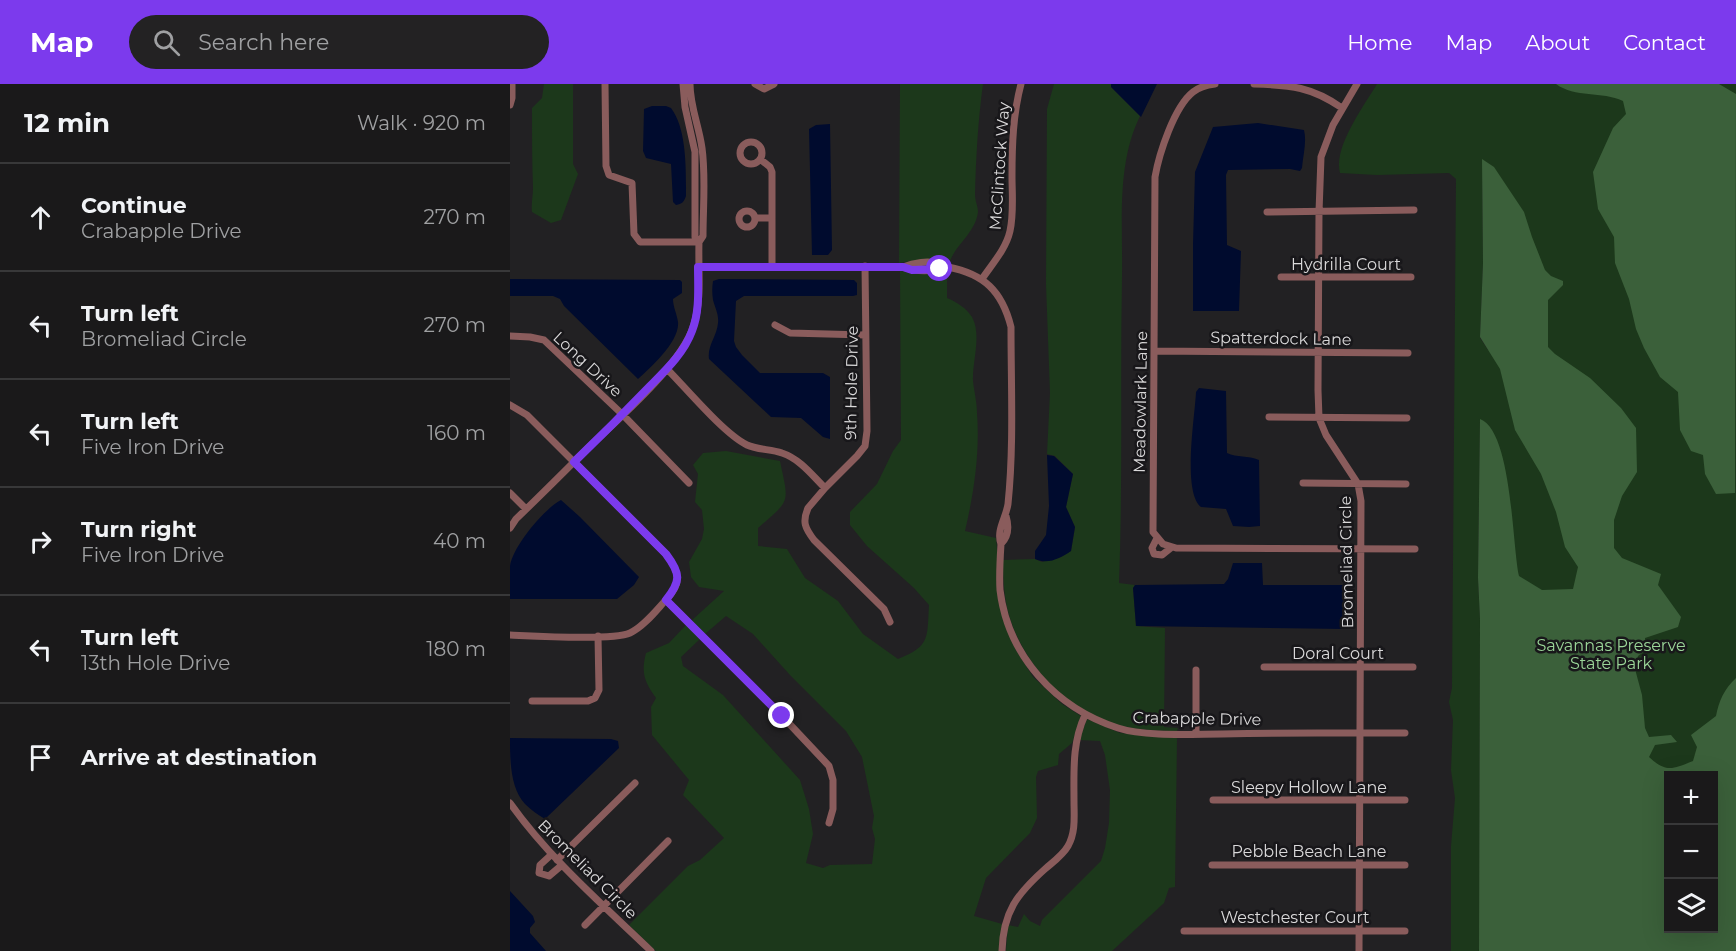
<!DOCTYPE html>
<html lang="en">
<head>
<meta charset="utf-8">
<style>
	body { margin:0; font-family:Montserrat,sans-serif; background:#232223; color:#f1f3f6 }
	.controls { position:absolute; right:18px; bottom:18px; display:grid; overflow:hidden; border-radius:0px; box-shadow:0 6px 24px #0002 }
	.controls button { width:54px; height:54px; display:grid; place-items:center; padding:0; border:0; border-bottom:2px solid #383839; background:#1a191a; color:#f1f3f6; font:30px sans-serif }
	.stop { position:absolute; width:18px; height:18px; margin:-14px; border:4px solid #7c3aed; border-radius:50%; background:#fff }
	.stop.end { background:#7c3aed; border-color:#fff; box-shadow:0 2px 6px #0008 }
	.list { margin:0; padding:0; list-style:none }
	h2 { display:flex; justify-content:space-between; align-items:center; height:78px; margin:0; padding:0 24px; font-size:26px }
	h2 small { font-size:20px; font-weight:400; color:#9fa0a2 }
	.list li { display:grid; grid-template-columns:39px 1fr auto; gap:18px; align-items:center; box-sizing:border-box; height:108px; padding:0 24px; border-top:2px solid #383839 }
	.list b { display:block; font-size:22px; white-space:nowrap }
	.list p { margin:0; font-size:20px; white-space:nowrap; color:#9fa0a2 }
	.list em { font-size:20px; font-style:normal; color:#9fa0a2 }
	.icon { flex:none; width:33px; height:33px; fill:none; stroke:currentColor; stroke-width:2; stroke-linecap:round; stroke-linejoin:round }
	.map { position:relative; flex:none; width:1226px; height:867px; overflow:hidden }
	header { display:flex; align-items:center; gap:36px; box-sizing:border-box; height:84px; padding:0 30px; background:#7c3aed; color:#fff }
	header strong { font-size:28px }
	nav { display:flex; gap:33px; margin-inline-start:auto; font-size:21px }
	.search { width:420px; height:54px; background:#232223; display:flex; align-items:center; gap:15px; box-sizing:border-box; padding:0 21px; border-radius:33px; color:#9fa0a2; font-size:22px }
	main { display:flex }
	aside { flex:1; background:#1a191a }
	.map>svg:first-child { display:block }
</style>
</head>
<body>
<header>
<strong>Map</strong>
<div class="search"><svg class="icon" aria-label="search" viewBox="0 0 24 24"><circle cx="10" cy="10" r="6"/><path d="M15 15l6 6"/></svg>Search here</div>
<nav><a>Home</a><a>Map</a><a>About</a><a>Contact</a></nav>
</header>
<main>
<aside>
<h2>12 min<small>Walk · 920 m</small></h2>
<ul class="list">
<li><svg class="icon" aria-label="ahead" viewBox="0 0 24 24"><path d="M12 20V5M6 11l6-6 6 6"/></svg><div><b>Continue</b><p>Crabapple Drive</p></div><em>270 m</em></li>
<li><svg class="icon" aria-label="left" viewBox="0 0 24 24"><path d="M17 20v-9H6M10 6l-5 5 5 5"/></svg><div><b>Turn left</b><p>Bromeliad Circle</p></div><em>270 m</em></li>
<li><svg class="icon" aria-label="left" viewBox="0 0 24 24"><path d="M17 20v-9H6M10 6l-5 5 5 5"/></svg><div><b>Turn left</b><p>Five Iron Drive</p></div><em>160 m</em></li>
<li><svg class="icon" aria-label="right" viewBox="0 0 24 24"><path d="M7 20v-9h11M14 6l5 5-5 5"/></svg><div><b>Turn right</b><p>Five Iron Drive</p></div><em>40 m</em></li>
<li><svg class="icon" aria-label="left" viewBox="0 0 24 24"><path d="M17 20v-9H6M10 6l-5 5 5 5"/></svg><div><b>Turn left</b><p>13th Hole Drive</p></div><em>180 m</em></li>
<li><svg class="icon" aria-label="arrive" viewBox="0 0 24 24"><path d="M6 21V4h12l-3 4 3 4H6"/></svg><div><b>Arrive at destination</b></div></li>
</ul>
</aside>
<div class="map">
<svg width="1226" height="867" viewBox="0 0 1226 867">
	<rect width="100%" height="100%" fill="#222123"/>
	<path fill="#1c381b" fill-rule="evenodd" d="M34,0H63V80L68,90L51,136L41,139L22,128C21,120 23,112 23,104C22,78 22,51 22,24L32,14Z
		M390,0H473C468,37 466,73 465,110C465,117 468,122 468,128C465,150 445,160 439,180C419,174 410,176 389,179Z
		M544,0H601V3L630,32C606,81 613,140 612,193C610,295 613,397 609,499L625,501L623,504L626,542L655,544L654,643L668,644L667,647C649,647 630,646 612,642C560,632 513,580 499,531C494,513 493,495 493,476L525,475L532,478L561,467L565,443L556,423L563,390L545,372L537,370L540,309L536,200L537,25Z
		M867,0H1226V867H975L970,335L968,494L970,535L969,867H941V762L945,714L941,686L943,636L939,618L942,604L946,95L939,89L867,91L830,89C823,63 854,22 867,0ZM972,75L978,266L970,254L973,179ZM1158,692H1204V844H1158Z
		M390,186C405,189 421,191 437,187V214C447,218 456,224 462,233C472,251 462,278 463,297C464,307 467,318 467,329C470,368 464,409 455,447L486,454L493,534L506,566L523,593L552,620L571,632L562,659L549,670L548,681L528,687L526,693L527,734L520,749L476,794L464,832L492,840L489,867H146L119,841L178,782L190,776L214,754L173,711L179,696L142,651L141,623L146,614C134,598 131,588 136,569L159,559L176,541L190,555L171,573L173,582L213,611L290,696L299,725L303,750L296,779L313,784L320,781L362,780L365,755L362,744L364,732L352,673L336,647L280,591L243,550L216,532L195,550L181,537L214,507L189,503L181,493L179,478L192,455L194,445L192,426L185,418L188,390L183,381L193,369L216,367L270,377C279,420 281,415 248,444V462L277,465L295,494L328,517L353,550L388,575C421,562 417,553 419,521L404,504L357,462L340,441V428L367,400L383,367L391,356Z
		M577,635L610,649L667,654L665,803L659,804L654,819L602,867H496L498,841L508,843L514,830L520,837L530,842L532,836L591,777L595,764L599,739L600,706L595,671L590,657L569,656Z"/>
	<path fill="#3b603a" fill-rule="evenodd" d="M1046,0H1209L1226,10L1225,409L1206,410L1195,390L1193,371L1181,367L1170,346L1168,308L1150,293L1134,264L1126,245L1119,215L1105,179L1104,153L1088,125L1083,88L1103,44L1116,30L1113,17C1092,7 1065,14 1046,0Z
		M972,75L984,83L1014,128L1022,153L1035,186L1041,192L1053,197V201L1038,216V263L1045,270L1080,294L1111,324L1126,344L1127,388L1112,412L1104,436V464L1112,474L1151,490L1148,501L1171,533L1168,543L1135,554L1136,566L1128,572L1125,585L1132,611L1135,644L1139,653L1161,651L1167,658L1145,661L1139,673C1156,689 1163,685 1183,677L1187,663L1181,651L1206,632C1209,617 1214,605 1226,594V867H969L970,535L968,494L970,335C1002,347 1002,460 1009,492L1032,506L1063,505L1068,483L1055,463L1046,428L1031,390L1005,346L990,285L970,253L973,179ZM1158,692H1204V844H1158Z"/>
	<path fill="#000b2e" d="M601,0H647L631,33L601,3Z
		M156,22L161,24C177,45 176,86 176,112C174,118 172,120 166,121L163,118L161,80L136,74L133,67L134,25L142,22Z
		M748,39L794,46C797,58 793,72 792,84L790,87L780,85L718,86L716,91L717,161L731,167L729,227H683V160L685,88L703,43Z
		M320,40L322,166L318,171H302L299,45L306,41Z
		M0,195L170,196L172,198V209L163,215C163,223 167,230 168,238C170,257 141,283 128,295L54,222L50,215L43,212H0Z
		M209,195L344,196L347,199V211L343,212H234L226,217L224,257L226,263L232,271L250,289H313L320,293V355L313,353L291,334L261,333L199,275C197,262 207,252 208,239C209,230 205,224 203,216C202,210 202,203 203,197Z
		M689,304L716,307L717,369C727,374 738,371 749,376L750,442L739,443L723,442L716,425L691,423C672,408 685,332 686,308Z
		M537,371L544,372L563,390L556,423L565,443L561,467C551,474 538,481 525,475V467L536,451L539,422Z
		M51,416L70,433L129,493L124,501L107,515H0C0,505 0,492 0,482C3,462 34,425 51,416Z
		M723,479H752L753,501H837V544L834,545L626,542L623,504L625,501L714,500L718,495Z
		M0,654L101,655L108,657L109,664L35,735C28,731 21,726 15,720C0,704 0,675 0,654Z
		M0,807L23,832L25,838L20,844V849L36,867H0Z"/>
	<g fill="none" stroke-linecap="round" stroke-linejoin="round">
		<path stroke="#8a5c5c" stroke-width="7" d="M95,0L96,82L99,91L122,99L124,150L130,158H189
			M180,0C180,22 189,42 192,64C196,93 193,123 193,152L189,158
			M245,0L254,5L264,0
			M705,0C697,1 689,3 683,8C664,23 649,70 645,93L643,448L653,460L666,464L905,465
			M744,0C781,1 802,3 832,24
			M847,0L823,41L811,73L809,128L808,306L809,334L816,351L848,400L851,417L849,867
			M0,21L2,14V0
			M230 69a11 11 0 1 1 22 0a11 11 0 1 1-22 0Z
			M250,75L260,83L262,88V183
			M229 135a8 8 0 1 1 16 0a8 8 0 1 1-16 0Z
			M757,128L904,126
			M245,134H262
			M355,182L357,347L355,362L347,372L315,404L298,424C292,438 295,444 304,456L374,525L380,538
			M188,183H393C406,188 423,188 436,183
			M393,183C403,179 419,176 429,180C432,181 435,183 438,183C474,190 492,207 501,243C501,302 504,362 498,420C496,434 486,446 491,460C490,476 489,491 490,506C498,572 546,624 608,644C635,653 683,650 712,650C773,649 834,648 895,649
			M771,193H901
			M472,195C482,180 496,165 500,147C504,129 502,110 502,92C502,61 503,30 511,0
			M265,241L280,249L355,251
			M0,252L20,253L34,256L113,331L179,399
			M644,267L898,269
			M157,285C176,304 214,350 237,361C248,366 261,365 272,369C290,375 302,391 315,404
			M0,321L17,331L156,470C171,490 172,500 154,518C145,528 133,543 120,549C103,557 23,552 0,551
			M759,333L897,334
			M793,399L896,400
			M0,409L16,425
			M0,444L6,435C31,411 56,386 81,361C110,334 174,278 184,240C192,215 188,185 189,158L185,153V68L175,23L173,0
			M647,454L642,464L644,470L652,471L662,463
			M491,460C499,452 499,442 496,432
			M156,516L272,632L319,682L323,696V725L319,739
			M754,583H903
			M22,617H78L85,614L89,606L88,552
			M686,650V586
			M703,716H895
			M0,719C39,774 92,820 141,867
			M42,770L30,781L29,789L39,792L52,781
			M47,776L125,699
			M702,781H895
			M75,841L158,757
			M674,847H895
			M492,867C493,828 507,810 535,785C543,778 553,771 558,762C566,748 564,732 564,717C564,687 562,659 575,631"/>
	</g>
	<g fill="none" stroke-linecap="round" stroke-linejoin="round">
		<path stroke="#7c3aed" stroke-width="8" d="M272,632L156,516C171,497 171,490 156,470L64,378C90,353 115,328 140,302C156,286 174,269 182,247C190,227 188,204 188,183H393L402,186L430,185"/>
	</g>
	<g text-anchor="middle" stroke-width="5" stroke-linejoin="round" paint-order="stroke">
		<g font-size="16" fill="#dad9da" stroke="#18171a">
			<text transform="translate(489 82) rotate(-86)" y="6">McClintock Way</text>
			<text x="836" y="186">Hydrilla Court</text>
			<text transform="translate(771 254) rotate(1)" y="6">Spatterdock Lane</text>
			<text transform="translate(78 280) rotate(43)" y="6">Long Drive</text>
			<text transform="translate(341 299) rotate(-89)" y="6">9th Hole Drive</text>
			<text transform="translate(630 318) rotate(-89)" y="6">Meadowlark Lane</text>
			<text transform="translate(836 478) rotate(-91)" y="6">Bromeliad Circle</text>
			<text x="828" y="575">Doral Court</text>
			<text transform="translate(687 634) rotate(1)" y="6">Crabapple Drive</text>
			<text x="799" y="709">Sleepy Hollow Lane</text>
			<text x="799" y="773">Pebble Beach Lane</text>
			<text transform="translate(78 785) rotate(45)" y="6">Bromeliad Circle</text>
			<text x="785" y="839">Westchester Court</text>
		</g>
		<g font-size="16" fill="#9bd698" stroke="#18171a">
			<text x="1101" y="567">Savannas Preserve<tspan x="1101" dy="18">State Park</tspan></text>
		</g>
	</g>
</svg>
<div class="controls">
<button>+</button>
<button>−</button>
<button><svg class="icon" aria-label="layers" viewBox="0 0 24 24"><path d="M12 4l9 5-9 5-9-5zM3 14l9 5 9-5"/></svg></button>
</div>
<div class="stop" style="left:430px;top:185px"></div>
<div class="stop end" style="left:272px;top:632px"></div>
</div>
</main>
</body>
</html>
